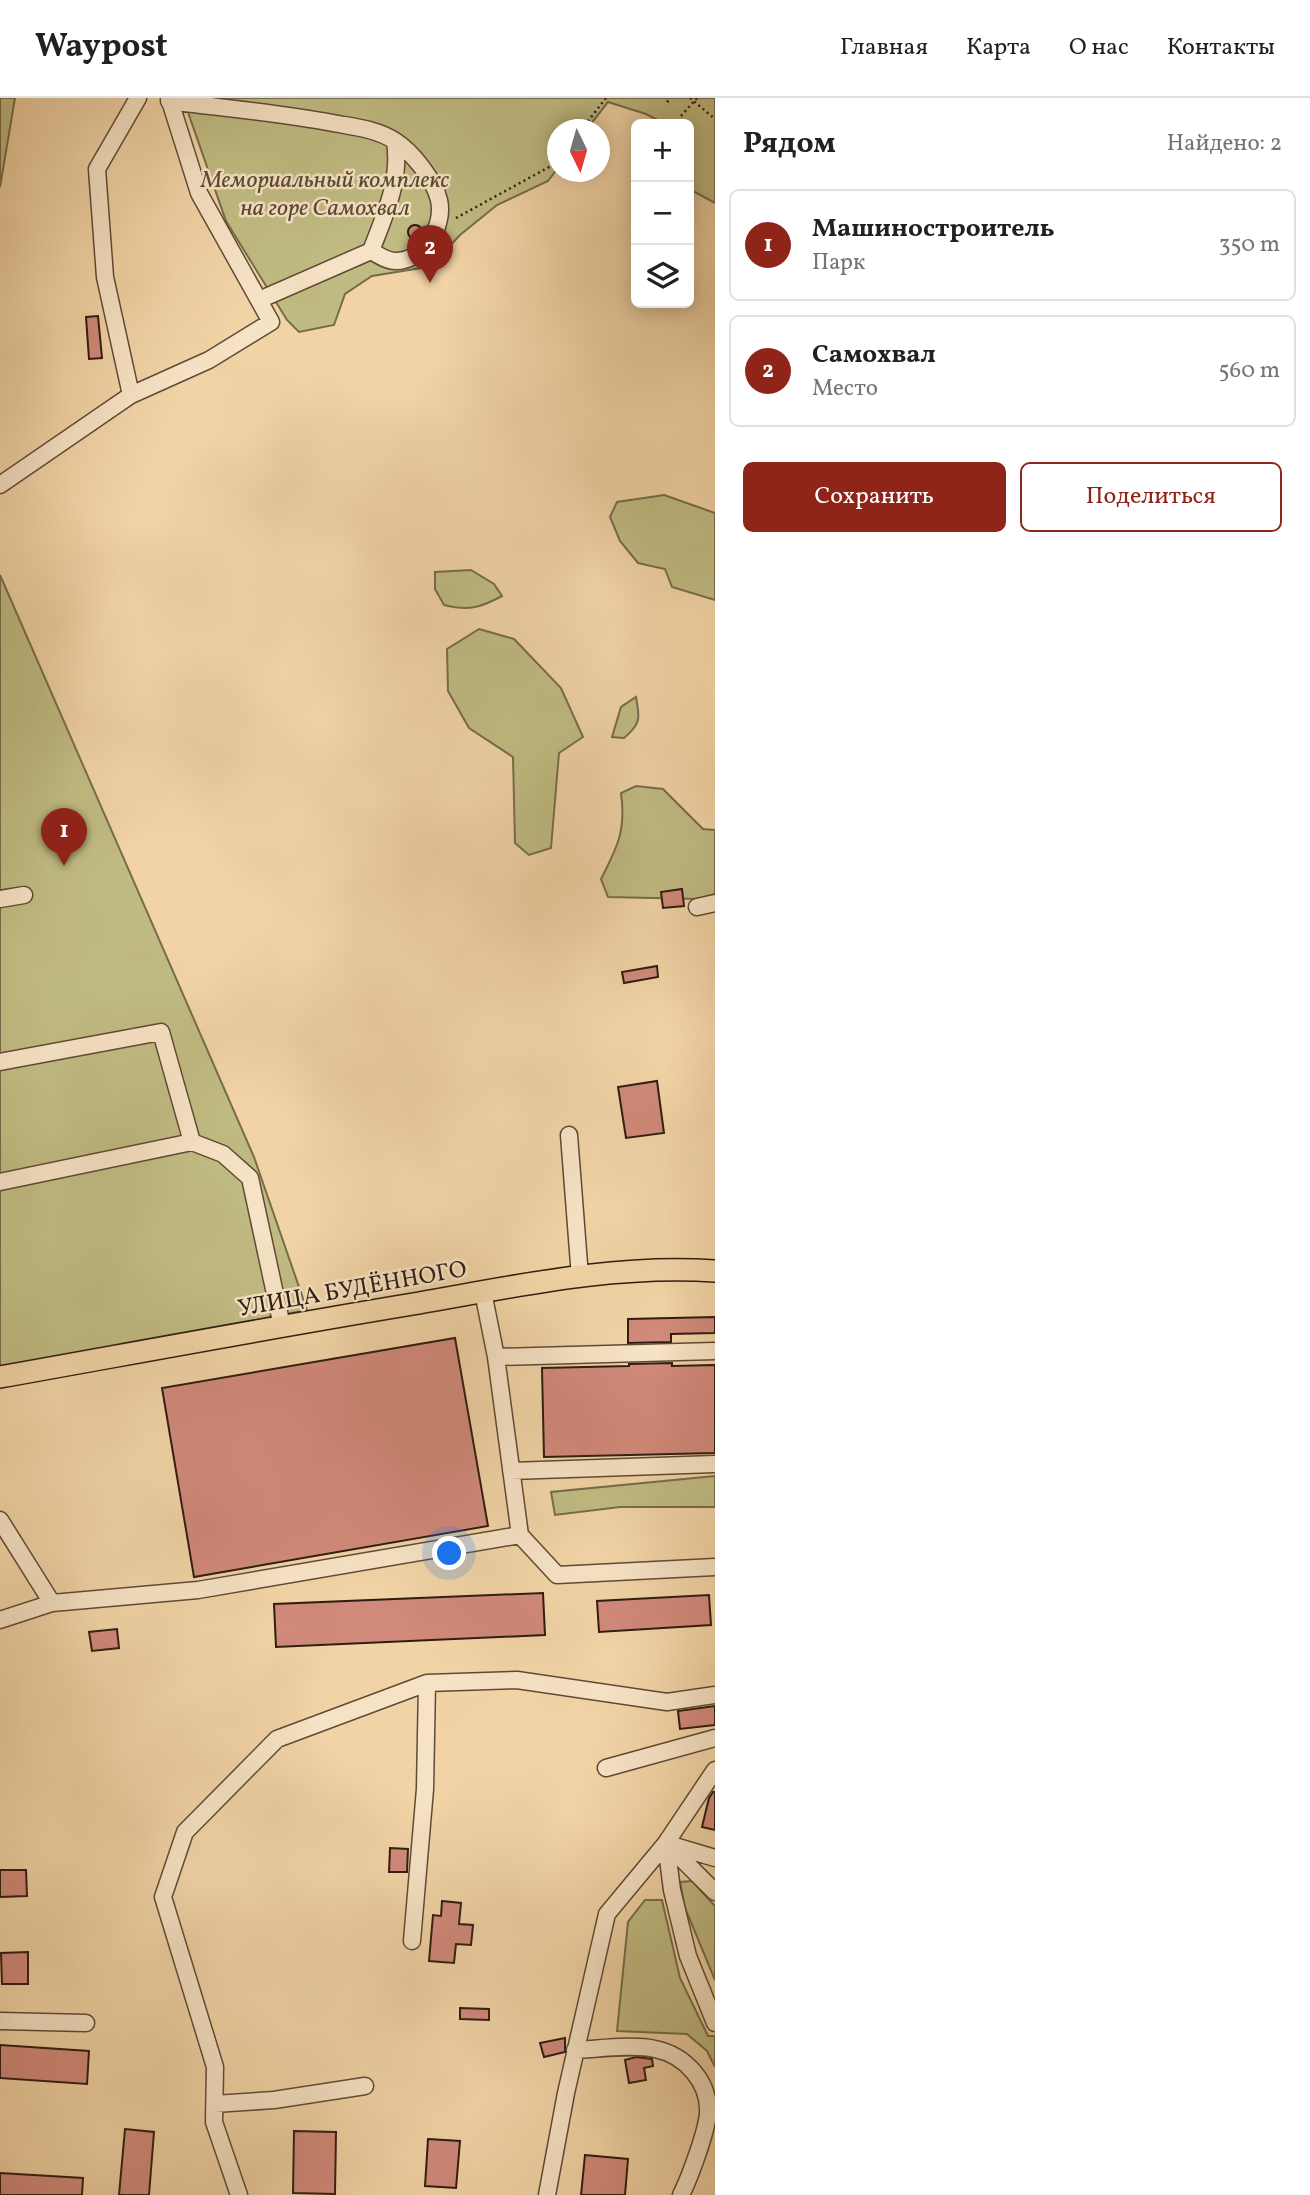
<!DOCTYPE html>
<html lang="ru">
<head>
<meta charset="utf-8">
<style>
	body { margin:0; font-family:Vollkorn,serif; background:#f6f6f6; color:#202124 }
	.controls { position:absolute; right:21px; top:21px; display:grid; overflow:hidden; border-radius:10px; box-shadow:0 4px 18px #0003 }
	.controls button { width:63px; height:63px; display:grid; place-items:center; padding:0; border:0; border-bottom:2px solid #e0e0e0; background:#fff; color:#202124; font:35px sans-serif }
	.compass { position:absolute; left:547px; top:21px; width:63px; height:63px; border-radius:50%; background:#fff; box-shadow:0 4px 18px #0003; rotate:175deg }
	.you { position:absolute; left:450px; top:1456px; width:24px; height:24px; margin:-18px; border:5px solid #fff; border-radius:50%; background:#1a73e8; box-shadow:0 0 0 10px #1a73e833 }
	.badge { display:grid; place-items:center; width:46px; height:46px; border-radius:50%; background:#8f2418; color:#fff; font-size:23px; font-weight:700 }
	.pin { position:absolute; translate:-50% -58px; filter:drop-shadow(0 2px 4px #0008) }
	.pin::after { content:''; position:absolute; top:37px; width:24px; height:21px; background:inherit; clip-path:polygon(0 0,100% 0,50% 100%) }
	.list { margin:0; padding:0; list-style:none }
	h2 { display:flex; justify-content:space-between; align-items:center; height:91px; margin:0; padding:0 28px; font-size:30px }
	h2 small { font-size:23px; font-weight:400; color:#757577 }
	.list li { display:grid; grid-template-columns:46px 1fr auto; gap:21px; align-items:center; box-sizing:border-box; height:112px; margin:0 14px 14px; padding:0 14px; border:2px solid #e0e0e0; border-radius:10px }
	.list b { display:block; font-size:26px; white-space:nowrap }
	.list p { margin:0; font-size:23px; white-space:nowrap; color:#757577 }
	.list em { font-size:23px; font-style:normal; color:#757577 }
	.actions { display:flex; gap:14px; padding:21px 28px }
	.actions a { flex:1; padding:16px 0; border:2px solid #8f2418; border-radius:10px; text-align:center; font-size:24px; color:#8f2418 }
	.actions .main { background:#8f2418; color:#fff }
	.icon { flex:none; width:38px; height:38px; fill:none; stroke:currentColor; stroke-width:2; stroke-linecap:round; stroke-linejoin:round }
	.map { position:relative; flex:none; width:715px; height:2097px; overflow:hidden }
	header { display:flex; align-items:center; gap:42px; box-sizing:border-box; height:98px; padding:0 35px; background:#fff; border-bottom:2px solid #e0e0e0 }
	header strong { font-size:33px }
	nav { display:flex; gap:38px; margin-inline-start:auto; font-size:24px }
	main { display:flex }
	aside { flex:1; background:#fff }
	.map>svg:first-child { display:block }
</style>
</head>
<body>
<header>
<strong>Waypost</strong>
<nav><a>Главная</a><a>Карта</a><a>О нас</a><a>Контакты</a></nav>
</header>
<main>
<div class="map">
<svg width="715" height="2097" viewBox="0 0 715 2097">
	<rect width="100%" height="100%" fill="#f1d3a5"/>
	<filter id="stains"><feTurbulence type="fractalNoise" baseFrequency=".00286" numOctaves="4"/><feColorMatrix values="0 0 0 0 .2 0 0 0 0 .09 0 0 0 0 .02 0 0 0 .5 -.17"/></filter>
	<radialGradient id="worn" r=".72"><stop offset=".6" stop-color="#630" stop-opacity="0"/><stop offset="1" stop-color="#630" stop-opacity=".3"/></radialGradient>
	<path fill="#c0bb82" stroke="#776c4a" stroke-width="2" d="M0,0H15L0,89Z
		M183,0H715V105L689,91V26H665L646,16L608,4L587,31L558,32L557,71L548,83L497,107L460,137L446,152L421,170L372,178L345,196L334,227L299,234L287,222L226,123Z
		M664,397L715,415V502L672,489L665,471L638,465L620,443L610,419L617,404Z
		M471,472L494,486L502,498C480,510 468,513 444,507L435,491V474Z
		M0,477L254,1059L307,1212L0,1272Z
		M479,531L514,541L561,590L583,639L559,655L551,750L529,757L515,745L513,659L469,630L448,593L447,551Z
		M636,599C640,620 641,626 624,640L612,639L621,609Z
		M636,688L663,691L703,731L715,732V796L698,801L608,799L601,781C618,748 626,732 621,695Z
		M715,1378V1409H620L555,1417L551,1394Z
		M692,1783L715,1808V1882L685,1810L680,1784Z
		M645,1802H662L680,1880L708,1938H715V1969L707,1953L687,1936L617,1933L628,1824Z"/>
	<path fill="#d1897a" stroke="#2e1d11" stroke-width="2" d="M408 134a7 7 0 1 1 14 0a7 7 0 1 1-14 0Z
		M98,218L102,260L89,261L86,219Z
		M682,791L684,808L663,810L661,794Z
		M657,868L658,879L624,885L622,874Z
		M657,983L664,1035L626,1040L618,989Z
		M715,1219V1235L671,1236V1244L628,1245V1221Z
		M455,1240L488,1428L194,1479L162,1290Z
		M672,1265V1268L715,1267V1355L544,1359L542,1270L629,1268V1266Z
		M543,1495L545,1537L276,1549L274,1506Z
		M709,1497L711,1527L599,1534L597,1503Z
		M117,1531L119,1550L92,1553L89,1534Z
		M715,1608V1627L680,1631L678,1613Z
		M713,1694H715V1732L702,1729L709,1700Z
		M390,1750L408,1751L407,1774H389Z
		M0,1772H26L27,1798L0,1799Z
		M442,1803L461,1805L459,1826L473,1827L471,1847L456,1846L454,1865L429,1863L433,1817L441,1818Z
		M28,1854V1886H2L1,1855Z
		M460,1910L489,1911V1922L460,1921Z
		M565,1940V1954L544,1959L540,1945Z
		M0,1947L89,1953L87,1986L0,1980Z
		M636,1959L652,1961L653,1968L644,1970L646,1982L629,1985L625,1962Z
		M125,2031L154,2034L149,2097H119Z
		M294,2033L336,2034L335,2096L293,2095Z
		M428,2041L460,2043L456,2090L425,2088Z
		M585,2057L628,2061L625,2097H581Z
		M0,2075L83,2080L82,2097H0Z"/>
	<g fill="none" stroke-linecap="round" stroke-linejoin="round">
		<defs>
			<path id="minor" d="M169,3C224,10 279,15 333,25C354,29 377,31 395,43C412,54 434,81 439,102C445,128 424,163 395,163C386,163 379,157 371,153L259,202
				M371,153C385,116 401,83 395,43
				M131,297L105,179L97,71L138,0
				M0,387L131,297L209,262L271,224L199,95L169,0
				M0,801L24,797
				M697,809L715,805
				M0,964L161,934L192,1044L223,1056L250,1080L282,1228
				M569,1037L580,1179
				M0,1084L192,1044
				M483,1194L496,1259L520,1437L557,1477L715,1469
				M496,1259L715,1253
				M511,1373L715,1366
				M0,1422L52,1505
				M0,1522L52,1505L198,1492L520,1437
				M606,1670L715,1640
				M666,1745L672,1792L688,1858L715,1925
				M666,1745L715,1794
				M668,1746L715,1760
				M412,1843L425,1691L427,1585
				M0,1923L86,1925
				M575,1952C598,1951 634,1946 655,1951C685,1957 710,1984 708,2016C706,2035 690,2079 681,2097
				M215,2006L274,2002L365,1988
				M239,2097L214,2024L215,1969L163,1799L185,1734L277,1641L427,1585L517,1582L667,1604L715,1597
				M547,2097L566,1995L607,1816L666,1745L715,1672"/>
			<path id="major" d="M0,1279C140,1254 279,1228 419,1205C517,1188 616,1166 715,1173"/>
		</defs>
		<use href="#minor" stroke="#5f4a36" stroke-width="19"/>
		<use href="#major" stroke="#2e1d11" stroke-width="24"/>
		<path stroke="#2e1d11" stroke-width="2.5" stroke-dasharray="2 3.5" stroke-linecap="butt" d="M690,0L715,21
			M667,4L671,0
			M681,18L697,0
			M581,32L606,0
			M456,120L551,68L558,60"/>
		<use href="#minor" stroke="#f6e2c4" stroke-width="16"/>
		<use href="#major" stroke="#f1d3a5" stroke-width="21"/>
	</g>
	<g text-anchor="middle" stroke-width="5" stroke-linejoin="round" paint-order="stroke">
		<g font-size="24" font-style="italic" fill="#5a4c33" stroke="#f6e2c4">
			<text x="325" y="89">Мемориальный комплекс<tspan x="325" dy="28">на горе Самохвал</tspan></text>
		</g>
		<g font-size="24" fill="#2e1d11" stroke="#f6e2c4">
			<text transform="translate(352 1190) rotate(-10)" y="8">УЛИЦА БУДЁННОГО</text>
		</g>
	</g>
	<rect width="100%" height="100%" filter="url(#stains)"/>
	<rect width="100%" height="100%" fill="url(#worn)"/>
</svg>
<div class="controls">
<button>+</button>
<button>−</button>
<button><svg class="icon" aria-label="layers" viewBox="0 0 24 24"><path d="M12 4l9 5-9 5-9-5zM3 14l9 5 9-5"/></svg></button>
</div>
<svg class="compass" viewBox="-18 -18 36 36"><path d="M0-13l5 13h-10z" fill="#e53935"/><path d="M0 13l5-13h-10z" fill="#757577"/></svg>
<div class="you"></div>
<div class="pin badge" style="left:64px;top:768px">1</div>
<div class="pin badge" style="left:430px;top:185px">2</div>
</div>
<aside>
<h2>Рядом<small>Найдено: 2</small></h2>
<ul class="list">
<li><span class="badge">1</span><div><b>Машиностроитель</b><p>Парк</p></div><em>350 m</em></li>
<li><span class="badge">2</span><div><b>Самохвал</b><p>Место</p></div><em>560 m</em></li>
</ul>
<div class="actions"><a class="main">Сохранить</a><a>Поделиться</a></div>
</aside>
</main>
</body>
</html>
